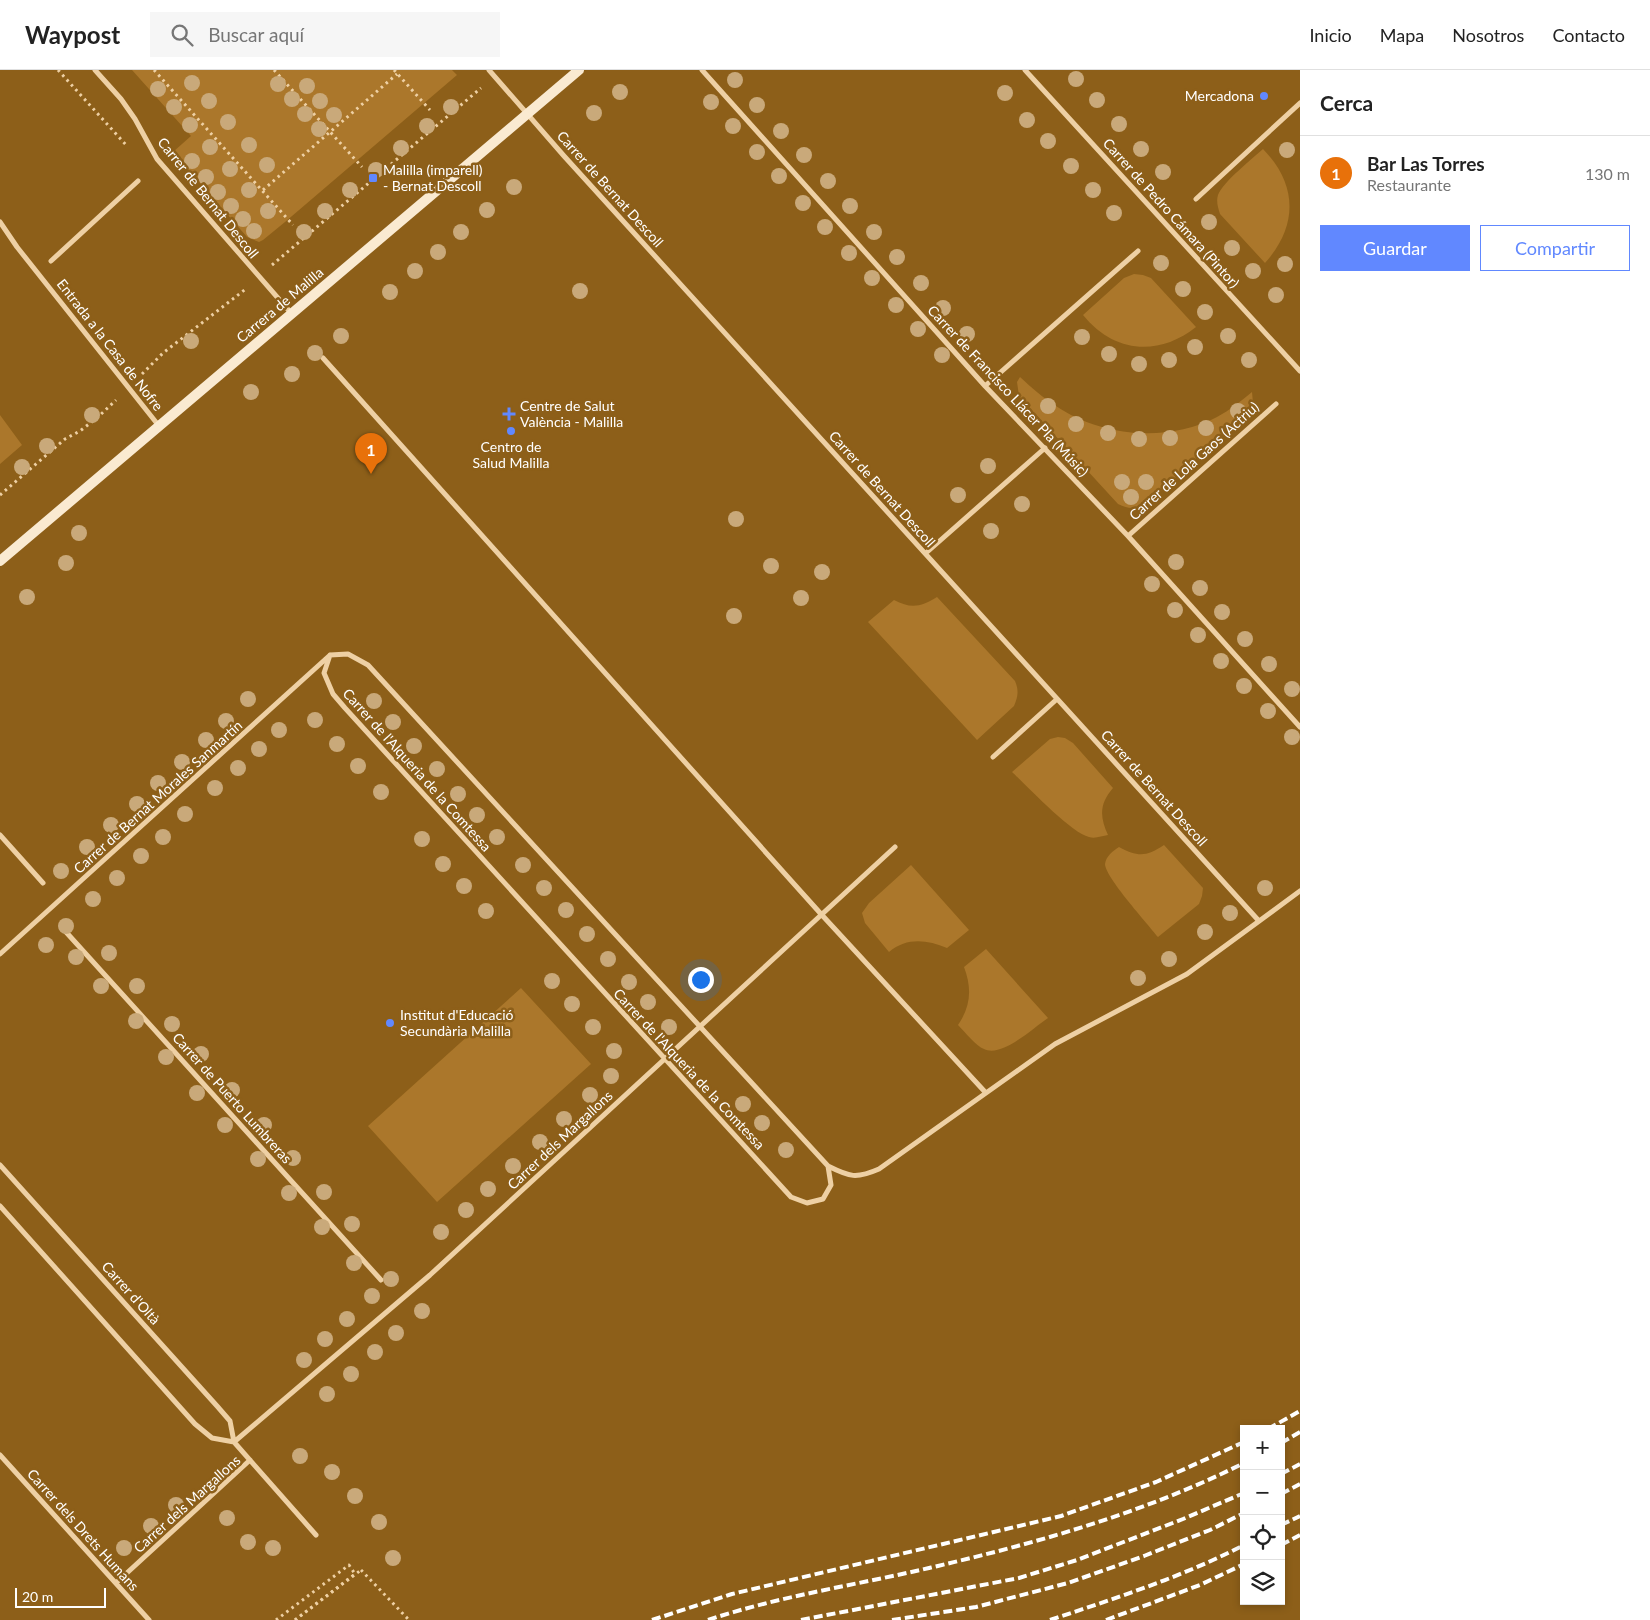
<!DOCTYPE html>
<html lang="es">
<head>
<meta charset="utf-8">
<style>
	body { margin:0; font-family:Lato,sans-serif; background:#f6f6f6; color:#222 }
	.controls { position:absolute; right:15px; bottom:15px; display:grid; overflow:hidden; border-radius:0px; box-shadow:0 2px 8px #0003 }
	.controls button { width:45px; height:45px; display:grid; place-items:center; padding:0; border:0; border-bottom:1px solid #e0e0e0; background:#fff; color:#222; font:25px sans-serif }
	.scale { position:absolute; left:15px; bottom:12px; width:91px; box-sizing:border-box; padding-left:5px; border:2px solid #fff; border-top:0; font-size:14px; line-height:18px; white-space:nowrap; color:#fff; -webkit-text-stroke:4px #8d5f19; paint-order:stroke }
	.you { position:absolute; left:700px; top:909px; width:18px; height:18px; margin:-12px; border:4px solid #fff; border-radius:50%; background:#1a73e8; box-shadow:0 0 0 8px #1a73e833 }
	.badge { display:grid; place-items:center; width:32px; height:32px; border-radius:50%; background:#6188ff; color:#fff; font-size:16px; font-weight:700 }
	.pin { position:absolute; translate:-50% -41px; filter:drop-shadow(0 1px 2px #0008) }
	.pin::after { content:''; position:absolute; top:26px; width:18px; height:15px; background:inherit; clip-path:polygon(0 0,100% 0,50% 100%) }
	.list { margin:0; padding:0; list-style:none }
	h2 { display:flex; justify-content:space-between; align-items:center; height:65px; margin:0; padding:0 20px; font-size:21px }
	h2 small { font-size:16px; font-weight:400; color:#767676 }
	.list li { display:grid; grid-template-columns:32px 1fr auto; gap:15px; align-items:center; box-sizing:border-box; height:75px; padding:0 20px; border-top:1px solid #e0e0e0 }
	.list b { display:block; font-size:19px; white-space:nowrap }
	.list p { margin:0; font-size:16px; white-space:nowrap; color:#767676 }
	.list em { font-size:16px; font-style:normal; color:#767676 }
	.actions { display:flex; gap:10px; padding:15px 20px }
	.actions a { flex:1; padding:11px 0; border:1px solid #6188ff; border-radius:0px; text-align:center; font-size:18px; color:#6188ff }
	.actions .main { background:#6188ff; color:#fff }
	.icon { flex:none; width:28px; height:28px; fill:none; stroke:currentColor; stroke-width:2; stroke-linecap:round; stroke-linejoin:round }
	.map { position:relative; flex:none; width:1300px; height:1550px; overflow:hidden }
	header { display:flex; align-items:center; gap:30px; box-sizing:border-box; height:70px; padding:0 25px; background:#fff; border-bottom:1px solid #e0e0e0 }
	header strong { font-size:24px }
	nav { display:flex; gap:28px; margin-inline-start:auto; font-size:18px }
	.search { width:350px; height:45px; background:#f6f6f6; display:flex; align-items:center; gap:12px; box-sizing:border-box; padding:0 18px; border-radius:0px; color:#767676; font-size:19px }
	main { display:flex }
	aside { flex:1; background:#fff }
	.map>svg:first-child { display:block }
</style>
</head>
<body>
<header>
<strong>Waypost</strong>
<div class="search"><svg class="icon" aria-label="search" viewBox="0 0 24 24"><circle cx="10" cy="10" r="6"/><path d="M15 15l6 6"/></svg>Buscar aquí</div>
<nav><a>Inicio</a><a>Mapa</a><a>Nosotros</a><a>Contacto</a></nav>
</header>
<main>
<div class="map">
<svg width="1300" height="1550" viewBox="0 0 1300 1550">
	<rect width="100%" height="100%" fill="#8d5f19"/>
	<path fill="#ab772b" d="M132,0H452L457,5L285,152L263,170L259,172L247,167L173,82L191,66Z
		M1263,79C1298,115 1298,156 1265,193L1220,144C1218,138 1216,131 1218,125C1223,112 1252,89 1263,79Z
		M1134,204L1143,205L1151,208L1196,257C1158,287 1114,283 1083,245L1124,208Z
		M1020,307C1031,317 1043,328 1056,336C1102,367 1167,373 1217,347C1230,340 1241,331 1252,322L1253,333L1250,339L1148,433C1137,439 1130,440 1118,434L1019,326L1017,312Z
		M0,345L22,375L0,394Z
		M937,527L1015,611C1019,620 1018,627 1014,636L977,670L868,552L894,530C911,539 921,537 937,527Z
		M1058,667L1065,668L1073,673L1113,718C1100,733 1099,746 1108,765C1102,766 1095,769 1089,767C1071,763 1027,716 1012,702L1050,669Z
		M1164,775L1203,818L1202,826L1199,834L1158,867C1148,854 1105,807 1105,794C1106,786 1113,781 1119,777C1138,787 1146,787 1164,775Z
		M911,795L969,860L947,878C927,870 907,867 889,882L865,853L862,843L869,833Z
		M986,879L1048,948C1033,958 1002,988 984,979C976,976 965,962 958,955C971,936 972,918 964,897Z
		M521,918L591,994L437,1132L368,1056Z"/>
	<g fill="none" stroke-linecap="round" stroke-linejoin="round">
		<path stroke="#eed0a4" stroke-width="3" stroke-dasharray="2.5 4" stroke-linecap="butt" d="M58,0L127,76
			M154,0L293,155
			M274,0L362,97
			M394,0L430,40
			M263,120L397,4
			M272,195L481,18
			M142,304L163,283L247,218
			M0,425L65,369L80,361L98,347L116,330
			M361,1500L409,1550
			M276,1550L349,1495L355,1504L295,1550"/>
		<path stroke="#eed0a4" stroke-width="5" d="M95,0L121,29L135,49L157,89L291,243
			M489,0L564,86L1259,851
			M702,0L985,316L1128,466L1300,657
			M1025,0L1300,301
			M1196,129L1300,33
			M0,152L17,177L159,356
			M51,191L138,111
			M323,288L821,844L986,1023
			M985,316L1138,181
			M1128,466L1276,334
			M926,483L1045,378
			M330,585L348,584L368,595L828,1096C850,1107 856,1109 879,1099L1055,974L1187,904L1300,821
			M330,585L324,603L333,624L345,638L791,1127L807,1133L823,1129L831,1115L828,1096
			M993,687L1057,629
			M0,765L43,813
			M66,862L381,1210
			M0,884L329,586
			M0,1095L217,1336L230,1351L234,1372L316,1465
			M0,1136L195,1354L212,1368L234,1372
			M234,1372L430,1205L895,777
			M0,1385L149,1550
			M116,1513L250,1390"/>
		<path stroke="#faead1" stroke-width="10" d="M0,491L579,0"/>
		<path stroke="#fff" stroke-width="4" stroke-dasharray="9 4" stroke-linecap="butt" d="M1268,1359L1300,1341
			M1281,1373L1300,1362
			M1281,1404L1300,1394
			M1281,1424L1300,1414
			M1281,1455L1300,1446
			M1281,1475L1300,1465
			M652,1550L732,1524L1061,1446L1156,1412L1244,1372
			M708,1550C780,1526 856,1515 929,1498C1037,1473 1144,1443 1244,1393
			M801,1550L1019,1508L1077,1490L1183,1449L1244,1423
			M892,1550L976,1537L1068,1513L1144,1486L1210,1460L1244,1443
			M1050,1550C1116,1528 1182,1507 1244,1475
			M1106,1550L1200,1515L1244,1494"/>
		<path stroke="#eed0a4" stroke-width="3" stroke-dasharray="2.5 4" stroke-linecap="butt" d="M295,1550L361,1500"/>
	</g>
	<g fill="#c9a97a">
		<circle cx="1076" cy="9" r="8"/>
		<circle cx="735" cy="10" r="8"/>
		<circle cx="192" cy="13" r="8"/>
		<circle cx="278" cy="14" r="8"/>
		<circle cx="307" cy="16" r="8"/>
		<circle cx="158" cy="19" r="8"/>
		<circle cx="620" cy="22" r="8"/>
		<circle cx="1005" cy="23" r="8"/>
		<circle cx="292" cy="29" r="8"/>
		<circle cx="1097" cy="30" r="8"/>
		<circle cx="209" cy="31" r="8"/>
		<circle cx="320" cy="31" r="8"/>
		<circle cx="711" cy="32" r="8"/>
		<circle cx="757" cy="35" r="8"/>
		<circle cx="174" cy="37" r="8"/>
		<circle cx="451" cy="37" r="8"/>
		<circle cx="594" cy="43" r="8"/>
		<circle cx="305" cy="44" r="8"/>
		<circle cx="334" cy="45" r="8"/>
		<circle cx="1027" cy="50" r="8"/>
		<circle cx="228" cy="52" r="8"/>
		<circle cx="1119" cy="54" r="8"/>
		<circle cx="190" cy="55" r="8"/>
		<circle cx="427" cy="56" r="8"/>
		<circle cx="733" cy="56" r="8"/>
		<circle cx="319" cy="59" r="8"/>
		<circle cx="781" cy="61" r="8"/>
		<circle cx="1048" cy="71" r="8"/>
		<circle cx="249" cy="75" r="8"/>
		<circle cx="210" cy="77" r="8"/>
		<circle cx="401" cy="78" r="8"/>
		<circle cx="1141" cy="79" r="8"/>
		<circle cx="1287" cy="80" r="8"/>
		<circle cx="757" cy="82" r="8"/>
		<circle cx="804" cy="85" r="8"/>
		<circle cx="192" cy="91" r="8"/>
		<circle cx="267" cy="95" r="8"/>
		<circle cx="1071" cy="96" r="8"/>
		<circle cx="230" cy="99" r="8"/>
		<circle cx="376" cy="100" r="8"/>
		<circle cx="1163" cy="102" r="8"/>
		<circle cx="779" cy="106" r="8"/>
		<circle cx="206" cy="107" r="8"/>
		<circle cx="828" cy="111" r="8"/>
		<circle cx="514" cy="117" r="8"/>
		<circle cx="249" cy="120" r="8"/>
		<circle cx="350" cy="120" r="8"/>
		<circle cx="1093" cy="120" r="8"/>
		<circle cx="218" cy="122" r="8"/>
		<circle cx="803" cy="133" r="8"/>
		<circle cx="231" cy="136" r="8"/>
		<circle cx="850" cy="136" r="8"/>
		<circle cx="487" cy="140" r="8"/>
		<circle cx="268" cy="141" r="8"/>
		<circle cx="325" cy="141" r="8"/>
		<circle cx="1114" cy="143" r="8"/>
		<circle cx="243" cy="149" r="8"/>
		<circle cx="1209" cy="152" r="8"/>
		<circle cx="825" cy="157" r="8"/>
		<circle cx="254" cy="161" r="8"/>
		<circle cx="304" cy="162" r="8"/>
		<circle cx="461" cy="162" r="8"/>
		<circle cx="874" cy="162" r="8"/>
		<circle cx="1232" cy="178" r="8"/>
		<circle cx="438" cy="182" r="8"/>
		<circle cx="849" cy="183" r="8"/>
		<circle cx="897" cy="187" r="8"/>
		<circle cx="1161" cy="193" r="8"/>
		<circle cx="1285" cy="194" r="8"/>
		<circle cx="415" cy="201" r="8"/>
		<circle cx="1253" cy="201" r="8"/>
		<circle cx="872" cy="208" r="8"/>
		<circle cx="921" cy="213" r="8"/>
		<circle cx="1183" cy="219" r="8"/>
		<circle cx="580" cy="221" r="8"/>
		<circle cx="390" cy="222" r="8"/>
		<circle cx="1276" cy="225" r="8"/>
		<circle cx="896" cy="235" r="8"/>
		<circle cx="943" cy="238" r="8"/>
		<circle cx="1205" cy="242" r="8"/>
		<circle cx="918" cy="259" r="8"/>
		<circle cx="967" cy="264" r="8"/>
		<circle cx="341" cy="266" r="8"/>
		<circle cx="1228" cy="266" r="8"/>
		<circle cx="1082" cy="267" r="8"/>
		<circle cx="191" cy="271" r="8"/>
		<circle cx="1195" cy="277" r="8"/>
		<circle cx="315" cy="283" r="8"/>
		<circle cx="1109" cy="284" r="8"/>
		<circle cx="942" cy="285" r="8"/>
		<circle cx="1169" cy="290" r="8"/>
		<circle cx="1249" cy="290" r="8"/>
		<circle cx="1139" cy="294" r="8"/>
		<circle cx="292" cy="304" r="8"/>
		<circle cx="251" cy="322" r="8"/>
		<circle cx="1048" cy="336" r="8"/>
		<circle cx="1238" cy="341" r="8"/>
		<circle cx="92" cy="345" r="8"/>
		<circle cx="1076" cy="354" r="8"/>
		<circle cx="1206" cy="358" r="8"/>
		<circle cx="1108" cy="363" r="8"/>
		<circle cx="1170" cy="368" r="8"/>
		<circle cx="1139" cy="369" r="8"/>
		<circle cx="47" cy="376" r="8"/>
		<circle cx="988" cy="396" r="8"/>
		<circle cx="22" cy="397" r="8"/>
		<circle cx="1122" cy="412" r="8"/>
		<circle cx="1146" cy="412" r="8"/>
		<circle cx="958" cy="425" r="8"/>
		<circle cx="1131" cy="427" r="8"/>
		<circle cx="1022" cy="434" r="8"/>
		<circle cx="736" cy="449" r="8"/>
		<circle cx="991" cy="461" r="8"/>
		<circle cx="79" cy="463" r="8"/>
		<circle cx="1176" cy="492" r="8"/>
		<circle cx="66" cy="493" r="8"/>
		<circle cx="771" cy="496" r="8"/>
		<circle cx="822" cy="502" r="8"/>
		<circle cx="1152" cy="514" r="8"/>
		<circle cx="1200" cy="518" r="8"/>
		<circle cx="27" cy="527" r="8"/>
		<circle cx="801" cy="528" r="8"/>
		<circle cx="1175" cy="540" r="8"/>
		<circle cx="1222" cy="542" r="8"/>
		<circle cx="734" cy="546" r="8"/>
		<circle cx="1198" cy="565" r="8"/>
		<circle cx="1245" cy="569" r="8"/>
		<circle cx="1221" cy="591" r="8"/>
		<circle cx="1269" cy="594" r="8"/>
		<circle cx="1244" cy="616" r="8"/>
		<circle cx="1292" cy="619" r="8"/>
		<circle cx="248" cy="629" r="8"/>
		<circle cx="374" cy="631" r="8"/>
		<circle cx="1268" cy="641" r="8"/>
		<circle cx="315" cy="650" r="8"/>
		<circle cx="226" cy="651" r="8"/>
		<circle cx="393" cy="652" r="8"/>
		<circle cx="279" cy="660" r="8"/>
		<circle cx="1292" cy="667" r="8"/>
		<circle cx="206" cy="670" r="8"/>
		<circle cx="337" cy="674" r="8"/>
		<circle cx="414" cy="676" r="8"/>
		<circle cx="259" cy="679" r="8"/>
		<circle cx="182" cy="692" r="8"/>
		<circle cx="358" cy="696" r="8"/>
		<circle cx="238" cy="698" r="8"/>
		<circle cx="437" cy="699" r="8"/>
		<circle cx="158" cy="713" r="8"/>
		<circle cx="215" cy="718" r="8"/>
		<circle cx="381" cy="722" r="8"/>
		<circle cx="458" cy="724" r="8"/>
		<circle cx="137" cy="734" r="8"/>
		<circle cx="185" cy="744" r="8"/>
		<circle cx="477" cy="745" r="8"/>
		<circle cx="111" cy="755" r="8"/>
		<circle cx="163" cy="767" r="8"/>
		<circle cx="497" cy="767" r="8"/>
		<circle cx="422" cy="769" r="8"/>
		<circle cx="87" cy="777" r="8"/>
		<circle cx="141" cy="786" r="8"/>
		<circle cx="443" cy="794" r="8"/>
		<circle cx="523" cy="795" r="8"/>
		<circle cx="61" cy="801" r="8"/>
		<circle cx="117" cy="808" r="8"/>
		<circle cx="464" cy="816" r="8"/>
		<circle cx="544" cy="818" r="8"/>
		<circle cx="1265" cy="818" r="8"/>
		<circle cx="93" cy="829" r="8"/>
		<circle cx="566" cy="840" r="8"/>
		<circle cx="486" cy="841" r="8"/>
		<circle cx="1230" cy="843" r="8"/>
		<circle cx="66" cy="856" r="8"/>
		<circle cx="1205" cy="862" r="8"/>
		<circle cx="587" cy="864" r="8"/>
		<circle cx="46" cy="875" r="8"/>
		<circle cx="109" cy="883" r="8"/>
		<circle cx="76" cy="887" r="8"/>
		<circle cx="608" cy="889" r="8"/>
		<circle cx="1169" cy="889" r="8"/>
		<circle cx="1138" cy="908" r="8"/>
		<circle cx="552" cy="911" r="8"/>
		<circle cx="629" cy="912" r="8"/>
		<circle cx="101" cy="916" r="8"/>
		<circle cx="137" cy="916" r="8"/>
		<circle cx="648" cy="932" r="8"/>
		<circle cx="572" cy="934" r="8"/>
		<circle cx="136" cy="951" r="8"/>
		<circle cx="172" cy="954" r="8"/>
		<circle cx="593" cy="957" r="8"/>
		<circle cx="669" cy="957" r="8"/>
		<circle cx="614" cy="981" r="8"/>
		<circle cx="201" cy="984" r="8"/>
		<circle cx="166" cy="987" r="8"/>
		<circle cx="611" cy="1006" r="8"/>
		<circle cx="232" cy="1020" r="8"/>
		<circle cx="197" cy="1023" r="8"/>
		<circle cx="590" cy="1025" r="8"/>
		<circle cx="743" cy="1034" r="8"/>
		<circle cx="564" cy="1049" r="8"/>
		<circle cx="762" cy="1053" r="8"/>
		<circle cx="225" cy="1055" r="8"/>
		<circle cx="264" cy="1055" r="8"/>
		<circle cx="540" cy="1072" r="8"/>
		<circle cx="786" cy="1080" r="8"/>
		<circle cx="293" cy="1088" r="8"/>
		<circle cx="258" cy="1089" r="8"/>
		<circle cx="513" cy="1096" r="8"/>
		<circle cx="488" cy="1119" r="8"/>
		<circle cx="324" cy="1122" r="8"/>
		<circle cx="289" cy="1123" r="8"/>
		<circle cx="466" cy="1140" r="8"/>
		<circle cx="352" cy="1154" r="8"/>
		<circle cx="322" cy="1157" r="8"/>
		<circle cx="441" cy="1162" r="8"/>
		<circle cx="354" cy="1193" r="8"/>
		<circle cx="391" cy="1209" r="8"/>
		<circle cx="372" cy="1226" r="8"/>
		<circle cx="422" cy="1241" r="8"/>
		<circle cx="347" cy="1249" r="8"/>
		<circle cx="396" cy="1263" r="8"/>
		<circle cx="325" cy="1269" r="8"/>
		<circle cx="375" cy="1282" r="8"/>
		<circle cx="304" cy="1290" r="8"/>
		<circle cx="351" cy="1304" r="8"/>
		<circle cx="327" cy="1324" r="8"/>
		<circle cx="300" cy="1386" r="8"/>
		<circle cx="332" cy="1402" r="8"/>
		<circle cx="355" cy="1426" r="8"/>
		<circle cx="176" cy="1435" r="8"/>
		<circle cx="227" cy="1448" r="8"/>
		<circle cx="379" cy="1452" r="8"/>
		<circle cx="151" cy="1456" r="8"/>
		<circle cx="248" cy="1472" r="8"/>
		<circle cx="124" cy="1478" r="8"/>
		<circle cx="273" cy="1478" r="8"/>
		<circle cx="393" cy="1488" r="8"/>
	</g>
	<g fill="#6188ff" stroke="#8d5f19" stroke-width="2">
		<circle cx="1264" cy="26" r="5"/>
		<rect x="368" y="103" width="10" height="10" rx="2.5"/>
		<path d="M506.5 336.5h5v5h5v5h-5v5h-5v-5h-5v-5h5z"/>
		<circle cx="511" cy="361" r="5"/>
		<circle cx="390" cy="953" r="5"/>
	</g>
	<g text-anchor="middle" stroke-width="5" stroke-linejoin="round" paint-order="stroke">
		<g font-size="14" fill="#fff" stroke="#8d5f19" text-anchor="start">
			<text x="1254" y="31" text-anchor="end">Mercadona</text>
			<text x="383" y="105">Malilla (imparell)<tspan x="383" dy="16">- Bernat Descoll</tspan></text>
			<text x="520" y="341">Centre de Salut<tspan x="520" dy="16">València - Malilla</tspan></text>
			<text x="511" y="382" text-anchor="middle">Centro de<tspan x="511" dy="16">Salud Malilla</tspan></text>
			<text x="400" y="950">Institut d'Educació<tspan x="400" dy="16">Secundària Malilla</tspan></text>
		</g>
		<g font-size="14" fill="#fff" stroke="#8d5f19">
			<text transform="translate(610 119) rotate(48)" y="5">Carrer de Bernat Descoll</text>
			<text transform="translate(208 128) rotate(51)" y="5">Carrer de Bernat Descoll</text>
			<text transform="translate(1171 143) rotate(48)" y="5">Carrer de Pedro Cámara (Pintor)</text>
			<text transform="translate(280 235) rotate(-40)" y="5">Carrera de Malilla</text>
			<text transform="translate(110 275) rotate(52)" y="5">Entrada a la Casa de Nofre</text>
			<text transform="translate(1008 321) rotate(47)" y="5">Carrer de Francisco Llácer Pla (Músic)</text>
			<text transform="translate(1194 391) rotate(-42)" y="5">Carrer de Lola Gaos (Actriu)</text>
			<text transform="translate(882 419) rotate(48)" y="5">Carrer de Bernat Descoll</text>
			<text transform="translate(417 700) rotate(48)" y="5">Carrer de l'Alqueria de la Comtessa</text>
			<text transform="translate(1154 718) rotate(48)" y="5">Carrer de Bernat Descoll</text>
			<text transform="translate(158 727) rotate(-42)" y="5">Carrer de Bernat Morales Sanmartín</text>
			<text transform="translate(689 999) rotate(47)" y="5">Carrer de l'Alqueria de la Comtessa</text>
			<text transform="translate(232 1028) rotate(48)" y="5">Carrer de Puerto Lumbreras</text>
			<text transform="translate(560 1070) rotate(-43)" y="5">Carrer dels Margallons</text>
			<text transform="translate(131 1223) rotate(48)" y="5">Carrer d'Oltà</text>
			<text transform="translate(187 1434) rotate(-42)" y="5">Carrer dels Margallons</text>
			<text transform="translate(83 1460) rotate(48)" y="5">Carrer dels Drets Humans</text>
		</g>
	</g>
</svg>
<div class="controls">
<button>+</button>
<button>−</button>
<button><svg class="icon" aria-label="locate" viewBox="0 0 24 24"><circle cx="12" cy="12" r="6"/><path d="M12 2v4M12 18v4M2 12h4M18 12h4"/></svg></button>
<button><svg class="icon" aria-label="layers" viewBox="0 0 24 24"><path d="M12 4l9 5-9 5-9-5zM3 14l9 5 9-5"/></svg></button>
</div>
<div class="scale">20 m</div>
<div class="you"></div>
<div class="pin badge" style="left:371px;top:404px;background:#e8710a">1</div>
</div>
<aside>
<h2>Cerca<small></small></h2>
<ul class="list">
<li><span class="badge" style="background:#e8710a">1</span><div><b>Bar Las Torres</b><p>Restaurante</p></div><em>130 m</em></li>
</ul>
<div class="actions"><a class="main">Guardar</a><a>Compartir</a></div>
</aside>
</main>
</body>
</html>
